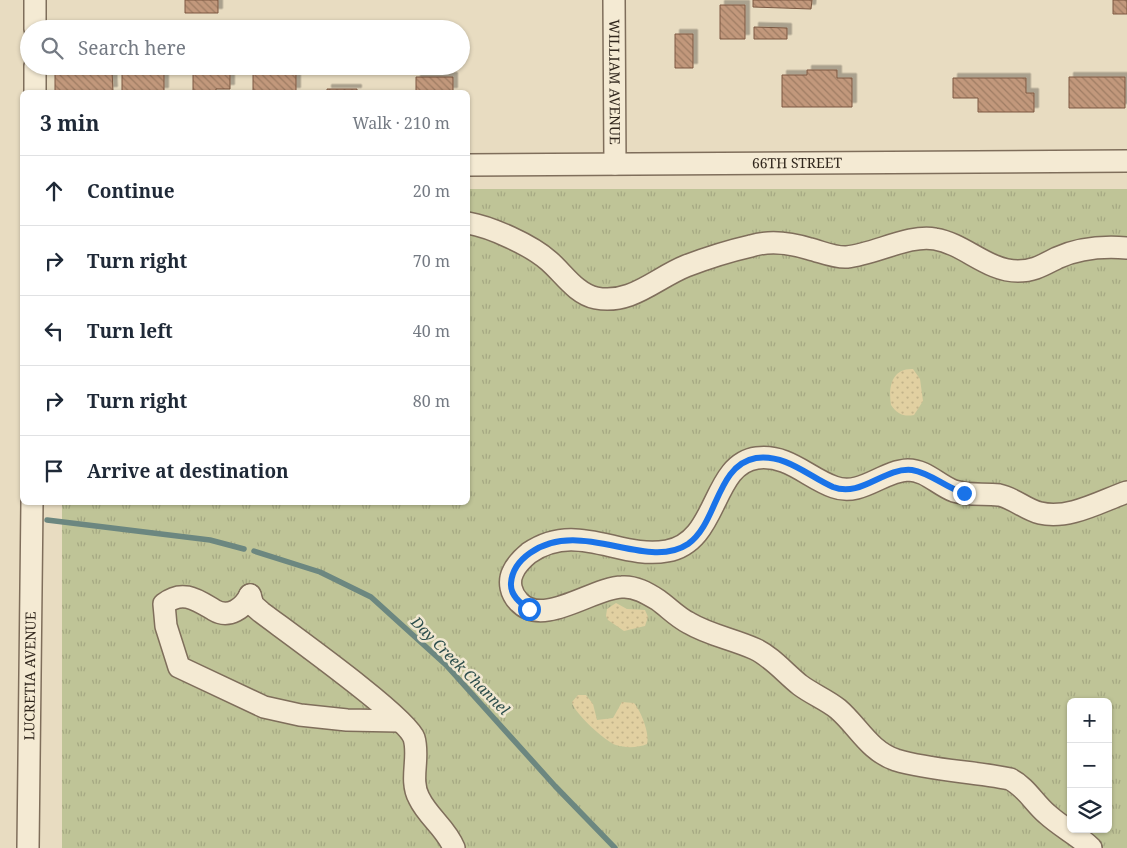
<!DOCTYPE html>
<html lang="en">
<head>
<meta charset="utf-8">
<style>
	body { margin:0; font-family:"Noto Serif",serif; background:#f2f2f3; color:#1f2937 }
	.controls { position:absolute; right:15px; bottom:15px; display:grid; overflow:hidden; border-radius:8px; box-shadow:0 1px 4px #0004 }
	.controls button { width:45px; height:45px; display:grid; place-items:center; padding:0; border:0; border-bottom:1px solid #e0e1e3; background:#fff; color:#1f2937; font:25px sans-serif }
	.stop { position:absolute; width:15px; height:15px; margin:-11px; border:4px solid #1a73e8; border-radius:50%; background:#fff }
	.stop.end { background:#1a73e8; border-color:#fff; box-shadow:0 1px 5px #0008 }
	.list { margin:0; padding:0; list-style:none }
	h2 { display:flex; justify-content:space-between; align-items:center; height:65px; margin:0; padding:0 20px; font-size:21px }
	h2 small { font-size:16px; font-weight:400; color:#747a83 }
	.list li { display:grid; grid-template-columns:32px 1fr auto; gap:15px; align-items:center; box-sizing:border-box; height:70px; padding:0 20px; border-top:1px solid #e0e1e3 }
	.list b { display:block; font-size:19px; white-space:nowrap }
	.list em { font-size:16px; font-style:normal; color:#747a83 }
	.icon { flex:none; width:28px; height:28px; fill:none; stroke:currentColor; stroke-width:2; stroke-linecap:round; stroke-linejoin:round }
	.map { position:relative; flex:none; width:1127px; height:848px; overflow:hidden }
	.search { position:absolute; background:#fff; box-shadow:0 1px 4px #0004; left:20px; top:20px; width:450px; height:55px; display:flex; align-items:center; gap:12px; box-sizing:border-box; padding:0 18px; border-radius:28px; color:#747a83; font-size:19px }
	.panel { position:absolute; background:#fff; box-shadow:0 1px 4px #0004; left:20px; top:90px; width:450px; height:415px; border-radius:8px }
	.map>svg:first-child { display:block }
</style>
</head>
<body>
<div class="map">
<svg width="1127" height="848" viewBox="0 0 1127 848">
	<defs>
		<pattern id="grass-tufts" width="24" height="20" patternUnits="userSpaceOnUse" patternTransform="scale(1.25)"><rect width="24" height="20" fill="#bfc497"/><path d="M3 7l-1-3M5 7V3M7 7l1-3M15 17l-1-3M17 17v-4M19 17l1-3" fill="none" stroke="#a5a882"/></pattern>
		<pattern id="sand-dots" width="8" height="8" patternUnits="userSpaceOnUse" patternTransform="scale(1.25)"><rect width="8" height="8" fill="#e1d0a1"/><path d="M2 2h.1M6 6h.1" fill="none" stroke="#c2b38a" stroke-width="1.8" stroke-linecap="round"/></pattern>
		<pattern id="building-back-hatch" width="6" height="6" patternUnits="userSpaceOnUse" patternTransform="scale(1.25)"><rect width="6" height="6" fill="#c2987b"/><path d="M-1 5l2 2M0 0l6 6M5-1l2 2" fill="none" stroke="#9e7c64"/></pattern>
		<filter id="shadow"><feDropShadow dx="4.5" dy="-4.5" stdDeviation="0" flood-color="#0004"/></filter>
	</defs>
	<rect width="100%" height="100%" fill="#e8dcc1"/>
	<path fill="url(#grass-tufts)" fill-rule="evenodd" d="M468,189H1127V848H62V503L468,502ZM1071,702H1108V829H1071Z"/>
	<path fill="url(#sand-dots)" d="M913,369L920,379L923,401L914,415C904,417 897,414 891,405C888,387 892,368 913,369Z
		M616,603L627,609L645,610L648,617L645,626L624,631L608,620L606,616L607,609Z
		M578,695H586L593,704L597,720L613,718L622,702L634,703C641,711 650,734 647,744C638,748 625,748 616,745C606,742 573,712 572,702Z"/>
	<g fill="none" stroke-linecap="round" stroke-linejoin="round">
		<path stroke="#6c8780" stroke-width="5.5" d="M47,520L210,540L244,549
			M254,551L320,572L371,597L446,665L555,786L615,848"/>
	</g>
	<path fill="url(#building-back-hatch)" stroke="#7c5943" filter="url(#shadow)" d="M185,0H218V13H185Z
		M753,0H812L811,9L753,7Z
		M1113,0H1127V14H1113Z
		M720,5H745V39H720Z
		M754,27L787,28V39H754Z
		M675,34H693V68H675Z
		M122,66H152V74H164V92H122Z
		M201,66H230V89H216V92H193V74H201Z
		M807,70H837V78H852V107H782V75H807Z
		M112,71L113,91L55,92V73Z
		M253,71H296V92H253Z
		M416,77H453V92H416Z
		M1069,77H1125V108H1069Z
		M953,78H1026V93H1034V112H978V98H953Z
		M327,89H357V92H327Z"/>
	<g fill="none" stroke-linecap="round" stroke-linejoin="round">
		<defs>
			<g id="minor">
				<path d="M35,0V29"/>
				<path id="s1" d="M614,0L615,164"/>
				<path d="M35,66V92"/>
				<path id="s2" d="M468,165L1127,161"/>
				<path d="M468,223C491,227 531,245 549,261C563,273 576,294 596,298C631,305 656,278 686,266C707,258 729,251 751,246C770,240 791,243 810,249C822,252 835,258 847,257C875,254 910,234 935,239C965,244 987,271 1018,271C1034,271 1043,265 1057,258C1079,248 1103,246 1127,248"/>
				<path d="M250,595C244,608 229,619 214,610C197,600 183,589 164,604L166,626L179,667L264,707L300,715L347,720L399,721"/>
				<path d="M250,595L253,605L261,612C286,631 407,717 414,738C420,757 409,780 419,798C428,817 446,828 454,848"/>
				<path id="s3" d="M28,848L32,502"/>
				<path d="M1091,848C1078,835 1061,827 1047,814C1034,803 1026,787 1010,779C973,771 932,771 896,760C869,751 858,726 838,709C827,700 812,694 800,685C785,673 772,657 755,649C733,639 709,635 689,623C677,617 668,607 658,600C647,593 635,586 622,587C594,587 543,628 519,602C511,594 508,582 513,572C516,565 523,558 529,553C577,520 620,560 667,551C719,542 711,464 757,458C788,454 808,478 834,487C861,497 882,471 908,470C926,470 938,485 954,491C969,496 984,493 999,495C1014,498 1026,510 1040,513C1069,520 1101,501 1127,492"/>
			</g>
		</defs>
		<use href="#minor" stroke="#7f6e5b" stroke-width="24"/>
		<use href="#minor" stroke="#f4ead3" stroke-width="21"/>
	</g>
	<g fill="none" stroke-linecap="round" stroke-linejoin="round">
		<path stroke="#1a73e8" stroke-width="6" d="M529,609C520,603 510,595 511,583C512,570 520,560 530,553C581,517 646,572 688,544C718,523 716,465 756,458C786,454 808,476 833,487C861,498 884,467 912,470C931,473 946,488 964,493"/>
	</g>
	<g text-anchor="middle" stroke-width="5" stroke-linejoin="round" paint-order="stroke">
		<g font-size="14" fill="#31271d" stroke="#f0e7d0">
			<text dy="5" stroke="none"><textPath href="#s1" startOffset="82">WILLIAM AVENUE</textPath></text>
			<text dy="5" stroke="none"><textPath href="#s2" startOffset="329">66TH STREET</textPath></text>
			<text dy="5" stroke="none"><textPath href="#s3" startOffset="172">LUCRETIA AVENUE</textPath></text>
		</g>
		<g font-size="15" font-style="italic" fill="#2e4f4d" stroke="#f0e7d0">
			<text transform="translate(460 666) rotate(45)" y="5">Day Creek Channel</text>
		</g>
	</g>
</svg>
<div class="controls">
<button>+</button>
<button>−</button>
<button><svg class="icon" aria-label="layers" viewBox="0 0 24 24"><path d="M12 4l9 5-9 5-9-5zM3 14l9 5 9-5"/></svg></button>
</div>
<div class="stop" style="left:529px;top:609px"></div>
<div class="stop end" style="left:964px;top:493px"></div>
<div class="search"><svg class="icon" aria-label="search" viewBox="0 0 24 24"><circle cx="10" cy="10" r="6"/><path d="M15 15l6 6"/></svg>Search here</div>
<section class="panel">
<h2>3 min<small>Walk · 210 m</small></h2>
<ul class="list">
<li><svg class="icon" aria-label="ahead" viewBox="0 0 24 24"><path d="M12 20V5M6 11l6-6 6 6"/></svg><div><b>Continue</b></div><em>20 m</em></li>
<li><svg class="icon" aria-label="right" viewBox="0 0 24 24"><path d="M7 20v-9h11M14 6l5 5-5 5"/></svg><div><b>Turn right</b></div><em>70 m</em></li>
<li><svg class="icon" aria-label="left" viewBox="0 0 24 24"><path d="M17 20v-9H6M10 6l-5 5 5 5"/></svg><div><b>Turn left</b></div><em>40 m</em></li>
<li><svg class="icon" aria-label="right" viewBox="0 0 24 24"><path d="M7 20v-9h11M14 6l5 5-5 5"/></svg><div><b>Turn right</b></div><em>80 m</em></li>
<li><svg class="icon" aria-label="arrive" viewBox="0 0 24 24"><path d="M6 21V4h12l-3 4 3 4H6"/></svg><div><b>Arrive at destination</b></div></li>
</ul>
</section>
</div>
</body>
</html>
